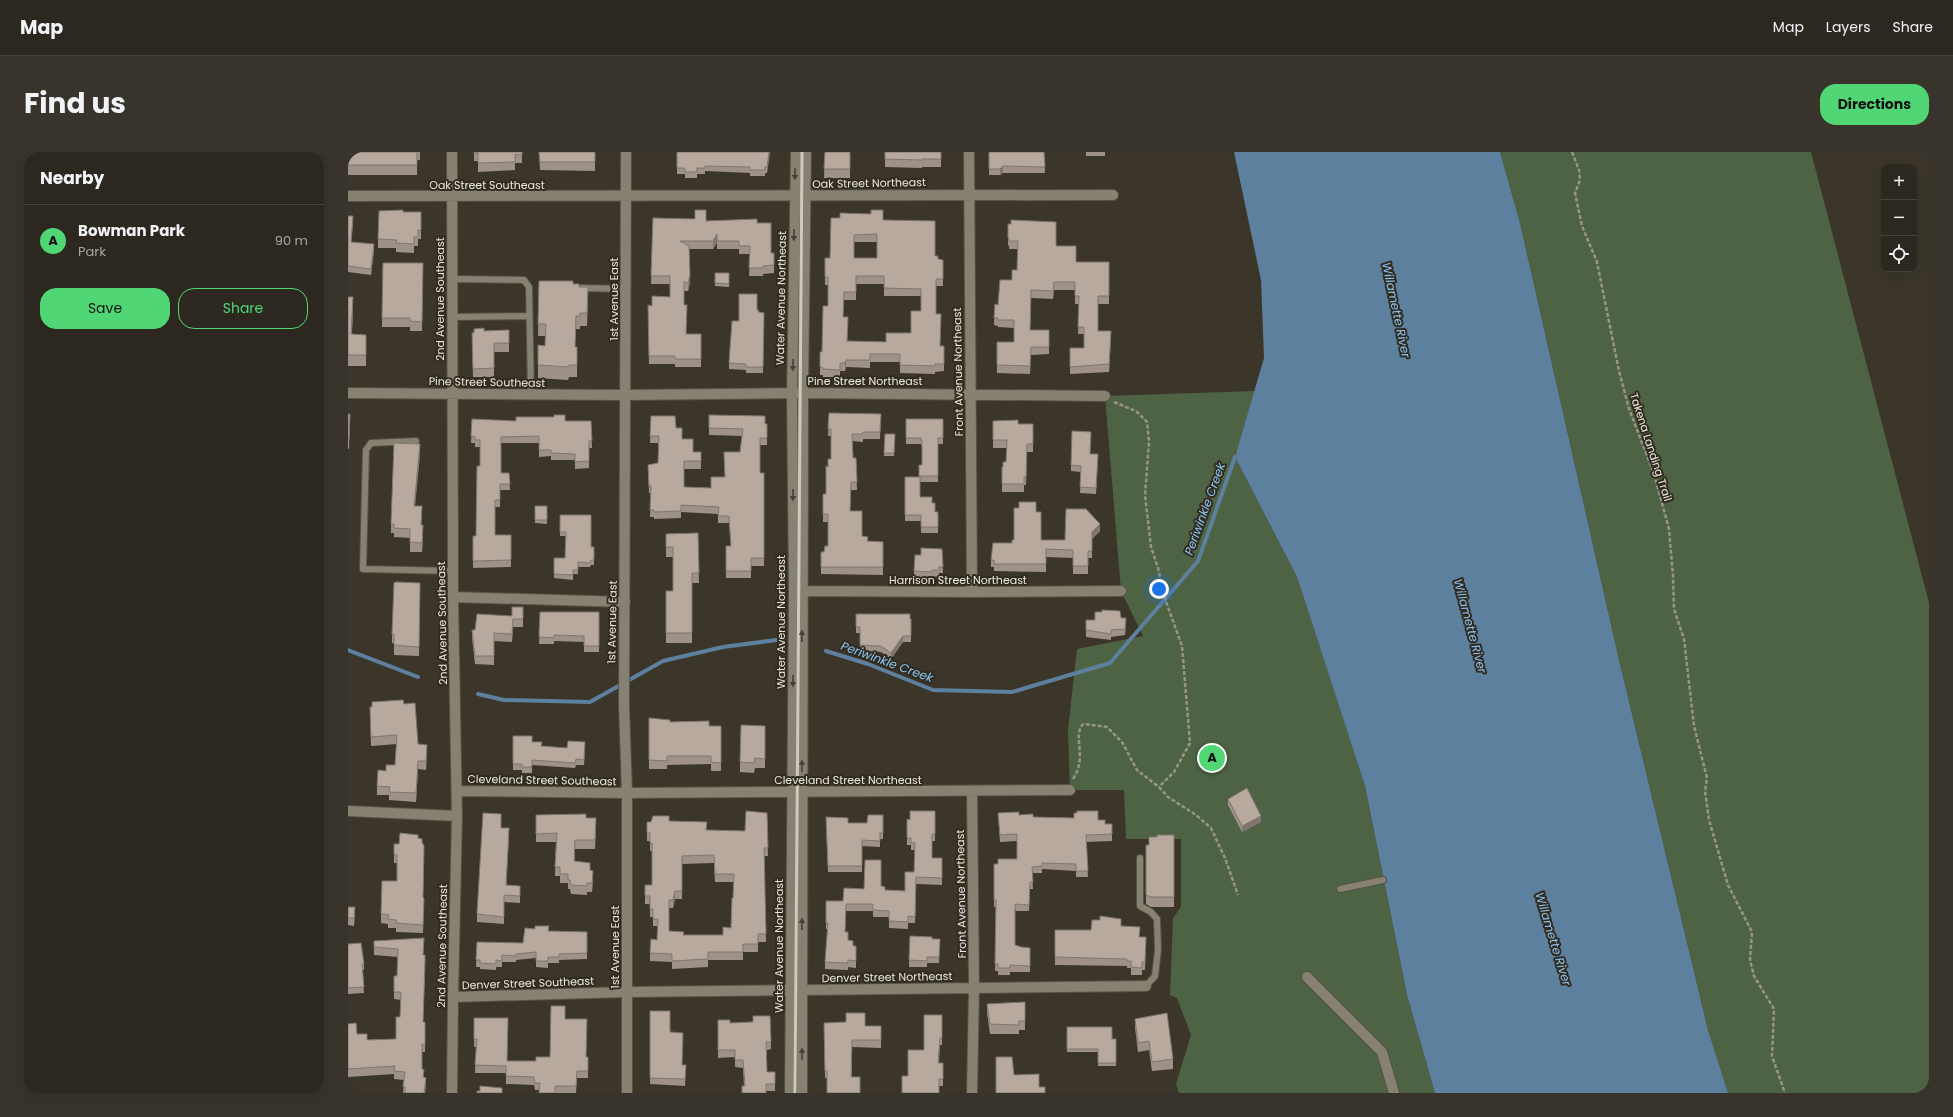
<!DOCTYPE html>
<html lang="en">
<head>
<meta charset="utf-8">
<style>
	body { margin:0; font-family:Poppins,sans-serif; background:#38342c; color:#f1f3f6 }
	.controls { position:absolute; right:12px; top:12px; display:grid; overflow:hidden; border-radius:8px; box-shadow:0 4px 16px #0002 }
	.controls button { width:36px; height:36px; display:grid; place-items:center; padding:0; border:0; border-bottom:1px solid #48443d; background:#2c281f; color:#f1f3f6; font:20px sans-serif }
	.you { position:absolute; left:811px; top:437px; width:14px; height:14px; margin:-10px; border:3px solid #fff; border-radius:50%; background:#1a73e8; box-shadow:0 0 0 6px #1a73e833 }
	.badge { display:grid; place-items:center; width:26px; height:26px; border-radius:50%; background:#50d675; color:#111; font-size:13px; font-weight:700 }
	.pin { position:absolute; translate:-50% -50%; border:2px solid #fff; box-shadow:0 1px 4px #0006 }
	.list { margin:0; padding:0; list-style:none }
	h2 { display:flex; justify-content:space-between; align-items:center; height:52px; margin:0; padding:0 16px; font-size:17px }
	h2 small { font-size:13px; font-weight:400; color:#a6a6a4 }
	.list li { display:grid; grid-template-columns:26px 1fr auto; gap:12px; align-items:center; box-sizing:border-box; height:72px; padding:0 16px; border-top:1px solid #48443d }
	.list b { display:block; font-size:15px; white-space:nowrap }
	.list p { margin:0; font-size:13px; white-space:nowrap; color:#a6a6a4 }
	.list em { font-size:13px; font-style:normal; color:#a6a6a4 }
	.actions { display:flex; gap:8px; padding:12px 16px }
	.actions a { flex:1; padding:9px 0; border:1px solid #50d675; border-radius:16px; text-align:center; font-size:14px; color:#50d675 }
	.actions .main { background:#50d675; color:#111 }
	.icon { flex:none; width:22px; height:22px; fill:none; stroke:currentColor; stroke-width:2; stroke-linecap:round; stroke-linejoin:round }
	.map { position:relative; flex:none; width:1581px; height:941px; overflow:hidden; border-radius:16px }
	header { display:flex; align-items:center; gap:24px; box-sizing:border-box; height:56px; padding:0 20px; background:#2c281f; border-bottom:1px solid #48443d }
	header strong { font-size:19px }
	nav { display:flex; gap:22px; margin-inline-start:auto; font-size:14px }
	.intro { display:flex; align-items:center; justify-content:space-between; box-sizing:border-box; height:96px; padding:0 24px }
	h1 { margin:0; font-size:28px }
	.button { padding:10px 18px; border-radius:16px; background:#50d675; color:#111; font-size:14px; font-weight:700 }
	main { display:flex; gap:24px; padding:0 24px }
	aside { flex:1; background:#2c281f; border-radius:16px; box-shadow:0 4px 16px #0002 }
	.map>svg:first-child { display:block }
</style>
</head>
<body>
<header>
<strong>Map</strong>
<nav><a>Map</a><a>Layers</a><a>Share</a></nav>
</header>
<div class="intro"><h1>Find us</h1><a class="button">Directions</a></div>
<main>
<aside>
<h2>Nearby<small></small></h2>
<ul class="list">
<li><span class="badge">A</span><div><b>Bowman Park</b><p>Park</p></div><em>90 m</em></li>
</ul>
<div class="actions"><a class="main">Save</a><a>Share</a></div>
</aside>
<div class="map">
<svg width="1581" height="941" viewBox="0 0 1581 941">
	<rect width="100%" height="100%" fill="#3b3629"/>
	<path fill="#4e6344" d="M1152,0H1463L1581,451V941H1380L1360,878L1271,508L1172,71Z
		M907,239L887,305L949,425L1017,634L1059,843L1087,941H831L828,932L843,883L829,846L822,843L825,766L833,755V687H778L776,638H722L720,578L729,497L795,484L773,439L757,244Z"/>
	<path fill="#5c809d" d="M886,0H1152L1172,71L1271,508L1360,878L1380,941H1087L1059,843L1017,634L949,425L887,305L916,206L913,128Z"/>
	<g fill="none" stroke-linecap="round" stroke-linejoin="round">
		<path stroke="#5c809d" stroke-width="4" d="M0,498L70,525
			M478,499L520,512L585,538L664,540L762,511L850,409L887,305L892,304
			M130,542L156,548L242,550L315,509L375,495L436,487"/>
		<defs>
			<path id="service" d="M104,127L176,128L181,135L183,242
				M233,136L278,137
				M104,165L181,164
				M68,289L23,291L18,298L15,417L105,419
				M792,706V754L803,760L809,767L810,798L807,824L798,834
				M992,737L1035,728"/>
			<path id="minor" d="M104,0L105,445L109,664L105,845L104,941
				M278,0L276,553L279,641V941
				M621,0L624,440
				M0,44L765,43
				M0,241L278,243L455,241L757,244
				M448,439L624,440L773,439
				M105,445L277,450
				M109,639L279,641L722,638
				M0,659L109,664
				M959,825L1034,900L1046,941
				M105,845L279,840L798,834
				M442,941L446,439L444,242L448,0
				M454,941L455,241L458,0
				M624,941L626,836L624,639"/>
		</defs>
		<use href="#service" stroke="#565247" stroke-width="8"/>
		<use href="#minor" stroke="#565247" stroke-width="12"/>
		<path stroke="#98948a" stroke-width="2.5" stroke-dasharray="4 2" stroke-linecap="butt" d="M1224,0L1231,18L1232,28L1227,41L1234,74L1249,110L1271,219L1281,257L1306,322L1321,377L1325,424L1326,457L1336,487L1346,574L1359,626L1357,639L1361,668L1380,733L1404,780L1402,808L1406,824L1426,857L1424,904L1437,941
			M766,250L788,259L799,270L801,290L797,343L803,395L810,416L816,444L834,494L842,591L826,620L811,635
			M725,627C740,605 724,585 735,572L759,575L774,590L789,618L811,635L820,645L848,663L863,676L877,706L890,743"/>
		<use href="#service" stroke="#878172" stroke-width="6"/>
		<use href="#minor" stroke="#878172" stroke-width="10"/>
		<path stroke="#ccc9c0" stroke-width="3" d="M447,941L454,0"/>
	</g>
	<path fill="#9d9188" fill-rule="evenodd" d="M0,0H72V8H69V23H0Z
		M126,0H174V11H167V18L130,20V9H126Z
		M191,0H247V19L192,18Z
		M329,0H422L419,21H417V24H402V21L357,19V22H349V26H337V22H329Z
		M477,0H502V26H476Z
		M537,0H593V15H574V16L537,15Z
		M641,0H696L697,21H655L652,23H641Z
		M738,0H757V4H738Z
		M55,60H73V87H70V94H66V101L48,100V96H30V87Z
		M0,64L5,70L3,90L26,99L23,123L0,120Z
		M305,66L358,69L409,71L423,101H426V121L415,122V124H401L402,102H391V97H369V91L365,97H341L342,131L340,139H336V153L338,182H353V215H327V212H301L300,153L304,154L322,145V132H303Z
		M483,66L535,68L587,104L590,107L595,108V134H588V162L592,194H596V219L587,220V222L552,221V210H522V216L498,215L497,219H492V225H475V223H472V200H474L480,154V133H477V106H482ZM506,90H529V106H506ZM508,132H536V144H573V159L563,181L538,190L499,189L500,172L495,165L496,148H508Z
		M660,72L708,94L728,110H761V152H750V179L763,186L761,220L722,222V196H736V182H730L731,152H727V138H706L705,147L683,146L682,178H701V202L683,203L682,222L649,221V190H666V176L650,175V174L646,173L647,152L650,153L669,118L670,97H661V93L660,94Z
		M35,111H75L74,179H62V175H34Z
		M381,121V135L367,134V131Z
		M191,129L225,132L231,135L240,147L239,174H232V177H228L227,195H229V225H221L220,228L190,226V193L197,194V184H190Z
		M0,145L5,156L4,182L18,183V214H0Z
		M409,158L411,160L416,161L415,221H398V218L381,217V211L391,169Z
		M161,178V200H146V225H125L124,181L136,179Z
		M481,261L533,262L532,287H515V290L504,289L505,306H508L509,338H503L502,359L514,384L520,389L535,390V423L473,422V400H476L480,394V370H475V342H478L480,315L483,307V284H480Z
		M0,262H2L1,297H0Z
		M361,263L419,272V293H412V321H416V414H403V426H378V419L383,394L381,371H370V362L333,360V366L306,367V365H302L303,341H301L300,313L310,311V291H302L303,264L328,276L334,287L345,300H353V317H336V335L363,336L377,325L392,300L394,284L361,283Z
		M124,267L168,269H243L244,296H241V316L227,317V308H203V304L191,305V291H153V321H161L162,338H152V355H147V383H163V415L125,416V384H128L132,314V295H127V291H123Z
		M558,267H595V292H590V330H572V345L584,351L587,360H590V381H573V369H557V325H571V313H574V294H573V292H558Z
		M645,269L670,272H685V300H679L678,333H676V340H654V315H655L658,310L659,296H645Z
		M537,282H547L546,304H536Z
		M72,302L67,354L74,364L73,373L75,383L74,400H62V386L46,385V381H43V372Z
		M742,302L750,308L748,342L732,341L733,320L723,319V313Z
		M187,354H199V372L187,371Z
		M688,360L693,388H717L752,379L744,387V406H740V422H725V406L698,405V420L646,419V415H643V408L664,391Z
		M212,363L243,395H246V413H243L242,415H230V422H225V428L206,426V406H217L218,384H212Z
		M350,381L351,431H344V491H318V439H325V405H318V382Z
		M594,397L595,421H591V425L584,424V426L566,425V419L573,403Z
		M72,431L71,504L46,503V491H44V482Z
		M175,455V475H165L164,490L146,489V513L127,512L124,486V478H127L164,464Z
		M192,460H251V500H236V490L206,489V492H191Z
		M508,462L563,467V490H555L543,507L533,500L512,499V481H508Z
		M773,466L778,473L777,483L763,485V488L738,485V478L747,468Z
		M56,552L70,592L79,601L78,618L70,617L68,650L41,648V643H29V634L38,619L47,613L49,592L23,594L22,555Z
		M301,566L322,570L361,574H373V619H363V612L319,613V617H301Z
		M417,574V616H407L406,621L392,620V610Z
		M165,584L184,590L193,594L219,596H237L236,613H228L227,616L184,613V621H174V618H165Z
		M880,647L913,670L894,680L880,653Z
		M587,659V689H584V706H594V733L568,732L567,771H560V777L541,776V765H525V759H498L497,780L500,788L505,794L508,801V816L500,815V818L477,817V810L480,777H478V749H495L516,737L533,734L537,738L557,739L566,720L567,698H563V693H559V667L562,668Z
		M419,661L420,704H416L418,790H410V800H395V808H360V815L324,817V810L302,809V801L309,788L310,774H305V765H302V752H297V733H304V699H302V689H299V670L321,669L359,678L397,679ZM366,711L367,730H386L385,746L383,776L375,783H336L321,779V756H325L327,747H334V712Z
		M650,661L671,663L685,665L750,668L757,672H764V689L738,690L740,725H728V719L694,717V721H684L685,737H682L681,759H667V793L673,795L682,796V820H662V823H650V819H647L648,755H646V712H650L669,707V689L652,690Z
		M188,663L238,666L248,675L247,697H227V709L242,718L245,728L244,740H239V743L223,742L222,737H220V731H212V724H207L208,690H188Z
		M535,663V687H532V695L514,694V720H480L478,671H519Z
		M153,676L161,683L158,733L172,741V751L156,750V772L129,770V762Z
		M826,683V755H803L798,752V693H801L809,685Z
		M70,686L74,691L76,703L75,745L76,747L75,781L48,780V776H40V772L33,771V762L49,729V711H46V702L51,692Z
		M0,750V755L7,763L6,774L0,773Z
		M773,774L791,785H798L797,818H794V823H783V816H779V814L707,813V778H743Z
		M200,779L239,780V807L211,808V811H200V816L188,815V806L168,808V810H154V815H148V818L132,817V815H128L129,790L175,791Z
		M562,784L584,787H592L591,811H579V815H561Z
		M26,789L76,793L75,803L77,817L75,870H77V900H74V917L78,934L77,941H55L56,928L46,927V922L0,925V872L9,882L19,888L48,887L52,865L53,848L46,847V840L49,824L50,805L26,803Z
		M0,792L16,812V818H14L16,841L0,842Z
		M639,852L677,869V878H671V882H642L639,861Z
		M302,859L322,880L334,913H338L337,934L302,932Z
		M594,863V893H592L591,911H595V934H591L560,924L576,898Z
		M422,864L423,897L419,898V920H427V939H418L396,934L395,916L387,915V905L370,906V868L382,871L405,870Z
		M126,866L159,909H188L202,905L217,867L238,905H240V926H229L228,941H191V938H187L186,933L158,932V921H127L128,895H126Z
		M787,867L825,907V917L804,919L801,898L790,900L787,876Z
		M476,871L517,874H533V896L504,895V925L477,926Z
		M719,875L764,887H768V914H750V900H719Z"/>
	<path fill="#80766f" d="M421,0H422L419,21V15Z
		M655,14V21L652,23V17Z
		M5,64V70L3,96V90Z
		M369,82V91L365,97V89Z
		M26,92V99L23,123V117Z
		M342,123V131L340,139V131Z
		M5,145V156L3,194V182Z
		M763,179V186L761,220V212Z
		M498,208V215L497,219V211Z
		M72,292V302L66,363V354Z
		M752,372V379L744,387V380Z
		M75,373V383L74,400V391Z
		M165,467V475L164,490V482Z
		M555,484V490L543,507V501Z
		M70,609V617L68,650V641Z
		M913,664V670L894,680V674Z
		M161,676V683L158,740V733Z
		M245,719V728L244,740V731Z
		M327,739V747L325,756V748Z
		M78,926V934L77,941H76Z"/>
	<path fill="#b7a99e" stroke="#80766f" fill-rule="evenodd" d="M0,0H69V13H0Z
		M126,0H174V3L167,2V10L130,11V1H126Z
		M191,0H247V10H192Z
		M329,0H421L419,15H417V18H402V15L357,14V16H349V20H337V16H329Z
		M477,0H502V17H476Z
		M537,0H593V7H574V8L537,7Z
		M641,0H696L697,15L655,14L652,17H641Z
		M55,58V60H73V78H70V85H66V92L48,91L49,88L30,87L31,59Z
		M347,58H358V69L409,67V71H423V101H426V113L415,114V116H401L402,94H391V89H369V82L365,89H332L341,94L342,123L340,131L336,130V153H339L338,182H353V207H327V204H301L300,153L304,154V144L322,145V124H303L305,66L347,67Z
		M523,58H535V68L587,69V104H590V107L595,108V127H588V162H593L592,194H596V212H587V214L552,213V202H522V208H498L497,211H492V218L475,217V216L472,215V200H474L475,154H480V125H477V106H482L483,66H492V61L523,62ZM529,82V106H506V83ZM508,124H536V136L573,137V159H563V181H538V190L499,189L500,165H495L496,140H508Z
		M0,64H5L3,90L26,92L23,117L0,114Z
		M663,68L708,70V94H728V110H761V144H750V179H763L761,212L722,215V196H736V175H730L731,144H727V130H706L705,139L683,138L682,178H701V195H683L682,214L649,213V190H666V168H650V166H646L647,152L650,153L652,128H664V118H669L670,89H661V86H660V72H663Z
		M35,111H75L74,170L62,169V166H34Z
		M367,121H381V132L367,131Z
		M191,129H225V132H231V135H240L239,161H232V164H228L227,195H229V213H221L220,215L190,213V193L197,194L198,172H190Z
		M391,142H409V158H411L410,160L416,161L415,215H398V212L381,211L384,169H391Z
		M0,145H5L3,182L18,183V203H0Z
		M136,176V179L161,178V191H146V216L125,217L124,181H126V177Z
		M481,261L533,262L532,280H515V282H504L505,306H508L509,330H503L502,359H514V384L520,385L519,389L535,390V415H473V400H476L477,394H480V362H475V342H478V314L480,315V307H483V277H480Z
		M0,262H2L1,288H0Z
		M206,263H217V269H243L244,289H241V309L227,310V302L203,301V298H191V284L153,285V321H161L162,332H152V348H147V383H163V408L125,409V384H128L129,314H132V288H127V285L123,284L124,267L168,269V265H206Z
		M361,263L417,264V272H419V286H412V321H416V406H403V419H378V394H383L381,364H370L371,355L333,353V359L306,360V358H302L303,334H301L300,313L310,311L311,284H302L303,264H327L328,276H334V287H345V300H353V309H336V335L363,336V325H377L376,300H392L395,277L361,276Z
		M558,267H595V286H590V324H571V313H574V288H573V286H558Z
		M670,268V272H685V292H679L678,325H676V332H654V315H655V310H658L659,288H645V269Z
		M724,279L743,280L742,302H750L748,336L732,335L733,314L723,313Z
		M537,282H547L546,301H536Z
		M46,291L72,292L66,354H74L73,373H75L74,391L62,390V377L46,376V372H43Z
		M557,325H572V345H584V351H587V360H590V375H573V363H557Z
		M671,350H688V360H693V388H717L718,357H738L752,372L744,380V399H740V414H725V398L698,397V412H646V408H643L645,391H664V388H666V356H671Z
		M187,354H199V368H187Z
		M212,363H243V395H246V408H243L242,411L230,410V418H225V423L206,422V406H217L218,380H212Z
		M350,381L351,421H344V481H318V439H325V395H318V382Z
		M573,396L594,397L595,415H591V418H584V420L566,419L567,403H573Z
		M48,430L72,431L71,495L46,493V482H44L46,431Z
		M164,455H175V467H165L164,482L146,481V504H127L124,478H127L129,462L164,464Z
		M754,458L772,459L773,466H778L777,477L763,478V482L738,478V468H747V460H754Z
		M192,460H251V494H236V484L206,483V486L191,485Z
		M508,462H562V467H563V484H555L543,501L533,494L512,493V475H508Z
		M55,548L56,552L67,551L70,592L79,593L78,609H70L68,641L41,640L42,635L29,634L30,618L38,619V613H47L49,583L23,585L22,555H24V550Z
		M301,566L322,568V570L361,569V574H373V611L363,610V604H319V609L301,608Z
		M393,573L417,574V607L407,606L406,611L392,610Z
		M165,584H184V590H194L193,594L219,596L220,589L237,590L236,608L228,607L227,611L184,608V615H174V612H165Z
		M899,636L913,664L894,674L880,647Z
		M398,659L419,661L420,696H416L418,782H410V792H395V800H360V807L324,809V802L302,801L303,787L309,788L310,767H305V757H302V744H297V733H304V691H302V681H299V670H303L305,664H321V669L359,670L358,678L397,679ZM366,703L367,722H386L385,746H384L383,776L375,775V783H335L336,780L321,779V748H325L327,739H334V704Z
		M562,659H587V682H584V706H594V726L568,725L567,765L560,764V770L541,769V759L525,758V752H498L497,780H500V788L505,789V794H508V809L500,808V811L477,810L480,771H478V749H495L496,736L516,737L517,708H533V734L537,735V738L557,739V720H566L567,691H563V686H559V667L562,668Z
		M729,659H750V668H757V672H764V682L738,683L740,719H728V712L694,711V714L684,715L685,730H682L681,753L667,752V793L673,795L682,796V814L662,813V816H650V812H647L648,748H646V712H650V707H669V682L652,683L650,661L671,660V663L685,662V665L726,666V661H729Z
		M135,661L153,662V676H161L158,733L172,734V744L156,743V765L129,762Z
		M238,662V666H248L247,688H227L226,709L242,711V718L245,719L244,731H239V734L223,733L222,728H220V722H212V715H207L209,681L188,682V663Z
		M520,663H535V681H532V689L514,688V714H480L478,665L500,666V671H519Z
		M52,681L70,683V686L74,687V690L76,694L75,745L76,747L75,773L48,771V768L40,767L41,763L33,762L34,729H49V703L46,702V692H51Z
		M809,683H826V745H803L798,743V693H801V685H809Z
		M0,755H7L6,766H0Z
		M752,764L773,767V774L792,775L791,785H798L797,810H794V816L783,815V809H779V807L707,805V778H743L744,768H752Z
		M187,774H201L200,779L239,780V801L211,802V805H200V809H188V800L168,802V804L154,803V809L148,808V812L132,811V808H128L129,790L175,791L177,776L187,777Z
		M562,784L584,785V787H592L591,805H579V809L561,808Z
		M76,786L75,803H77V809L75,870H77V893L74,892V917L76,918L75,925L78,926L76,941H57V935H55L57,920L46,919L47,914L0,917V872L8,871L9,882H19V888L48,887V865H52L53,840H46V824H49L50,797L26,795V789Z
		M13,791L16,812H14L16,835L0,836V792Z
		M677,850V869H671V873L642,872L639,852Z
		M203,854H217V867H239L238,905H240V919H229L228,934H207V941H191L192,931H187L186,925L158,924V914L127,913L129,887H126V866H160L159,909H188V905H202Z
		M302,859H322V880L335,881L334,913H338L337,927L302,926Z
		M498,861H517V874H533V888H504L503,925H512V941H479V919H477L476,871L498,870Z
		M819,861L825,907L804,910L801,889L790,891L787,867Z
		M576,863H594V886H592L590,911H595V927H591V941H554V924H560V898H576Z
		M405,864H422L423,890H418L419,920H427V932H418V941H394V934H397L395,908H387V898H370V868H382V871L405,870Z
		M719,875H764V887H768V911H750V897H719Z
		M648,905H664L666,923L691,922V935H697V941H648Z
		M132,934L154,936V941H129V939H132Z"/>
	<defs><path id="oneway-solid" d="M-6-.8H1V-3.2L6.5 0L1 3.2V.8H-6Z"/></defs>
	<g fill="#464134">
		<use href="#oneway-solid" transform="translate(447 22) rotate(91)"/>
		<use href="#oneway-solid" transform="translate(446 83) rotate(91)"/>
		<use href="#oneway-solid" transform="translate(445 213) rotate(91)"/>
		<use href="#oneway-solid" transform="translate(445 343) rotate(90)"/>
		<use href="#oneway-solid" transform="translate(454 484) rotate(-90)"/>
		<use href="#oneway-solid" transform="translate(445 529) rotate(91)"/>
		<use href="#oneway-solid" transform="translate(454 614) rotate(-90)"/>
		<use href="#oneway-solid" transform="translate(454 772) rotate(-90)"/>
		<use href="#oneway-solid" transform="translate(454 902) rotate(-90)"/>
	</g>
	<g text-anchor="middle" stroke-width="4" stroke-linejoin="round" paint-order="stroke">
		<g font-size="11" fill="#ebe8e0" stroke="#312c1f">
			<text transform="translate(521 31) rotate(-1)" y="4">Oak Street Northeast</text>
			<text x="139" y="37">Oak Street Southeast</text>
			<text transform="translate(433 146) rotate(-89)" y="4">Water Avenue Northeast</text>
			<text transform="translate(92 147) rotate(-90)" y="4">2nd Avenue Southeast</text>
			<text transform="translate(266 147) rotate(-90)" y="4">1st Avenue East</text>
			<text transform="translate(610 220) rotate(-91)" y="4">Front Avenue Northeast</text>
			<text x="517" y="233">Pine Street Northeast</text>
			<text transform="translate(139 230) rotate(1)" y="4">Pine Street Southeast</text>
			<text transform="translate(1303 295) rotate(72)" y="4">Takena Landing Trail</text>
			<text x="610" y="432">Harrison Street Northeast</text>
			<text transform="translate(264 470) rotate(-89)" y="4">1st Avenue East</text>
			<text transform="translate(433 470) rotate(-90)" y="4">Water Avenue Northeast</text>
			<text transform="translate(94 471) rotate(-91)" y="4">2nd Avenue Southeast</text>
			<text transform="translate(194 628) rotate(1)" y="4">Cleveland Street Southeast</text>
			<text x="500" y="632">Cleveland Street Northeast</text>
			<text transform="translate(613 742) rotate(-91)" y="4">Front Avenue Northeast</text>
			<text transform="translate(94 794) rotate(-89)" y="4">2nd Avenue Southeast</text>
			<text transform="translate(431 794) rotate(-90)" y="4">Water Avenue Northeast</text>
			<text transform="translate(267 795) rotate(-90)" y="4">1st Avenue East</text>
			<text transform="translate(539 825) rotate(-1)" y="4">Denver Street Northeast</text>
			<text transform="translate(180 831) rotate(-2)" y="4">Denver Street Southeast</text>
		</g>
		<g font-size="12" font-style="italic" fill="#8ac5f4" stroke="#312c1f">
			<text transform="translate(1048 158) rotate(78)" y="4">Willamette River</text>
			<text transform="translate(857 357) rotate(-70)" y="4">Periwinkle Creek</text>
			<text transform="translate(1122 474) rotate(75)" y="4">Willamette River</text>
			<text transform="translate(539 510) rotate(20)" y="4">Periwinkle Creek</text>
			<text transform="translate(1205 787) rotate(73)" y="4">Willamette River</text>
		</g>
	</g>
</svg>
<div class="controls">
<button>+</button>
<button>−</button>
<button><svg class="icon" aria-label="locate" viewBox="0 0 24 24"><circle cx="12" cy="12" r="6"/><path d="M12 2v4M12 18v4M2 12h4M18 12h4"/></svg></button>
</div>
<div class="you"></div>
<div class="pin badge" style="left:864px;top:606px">A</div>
</div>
</main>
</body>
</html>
